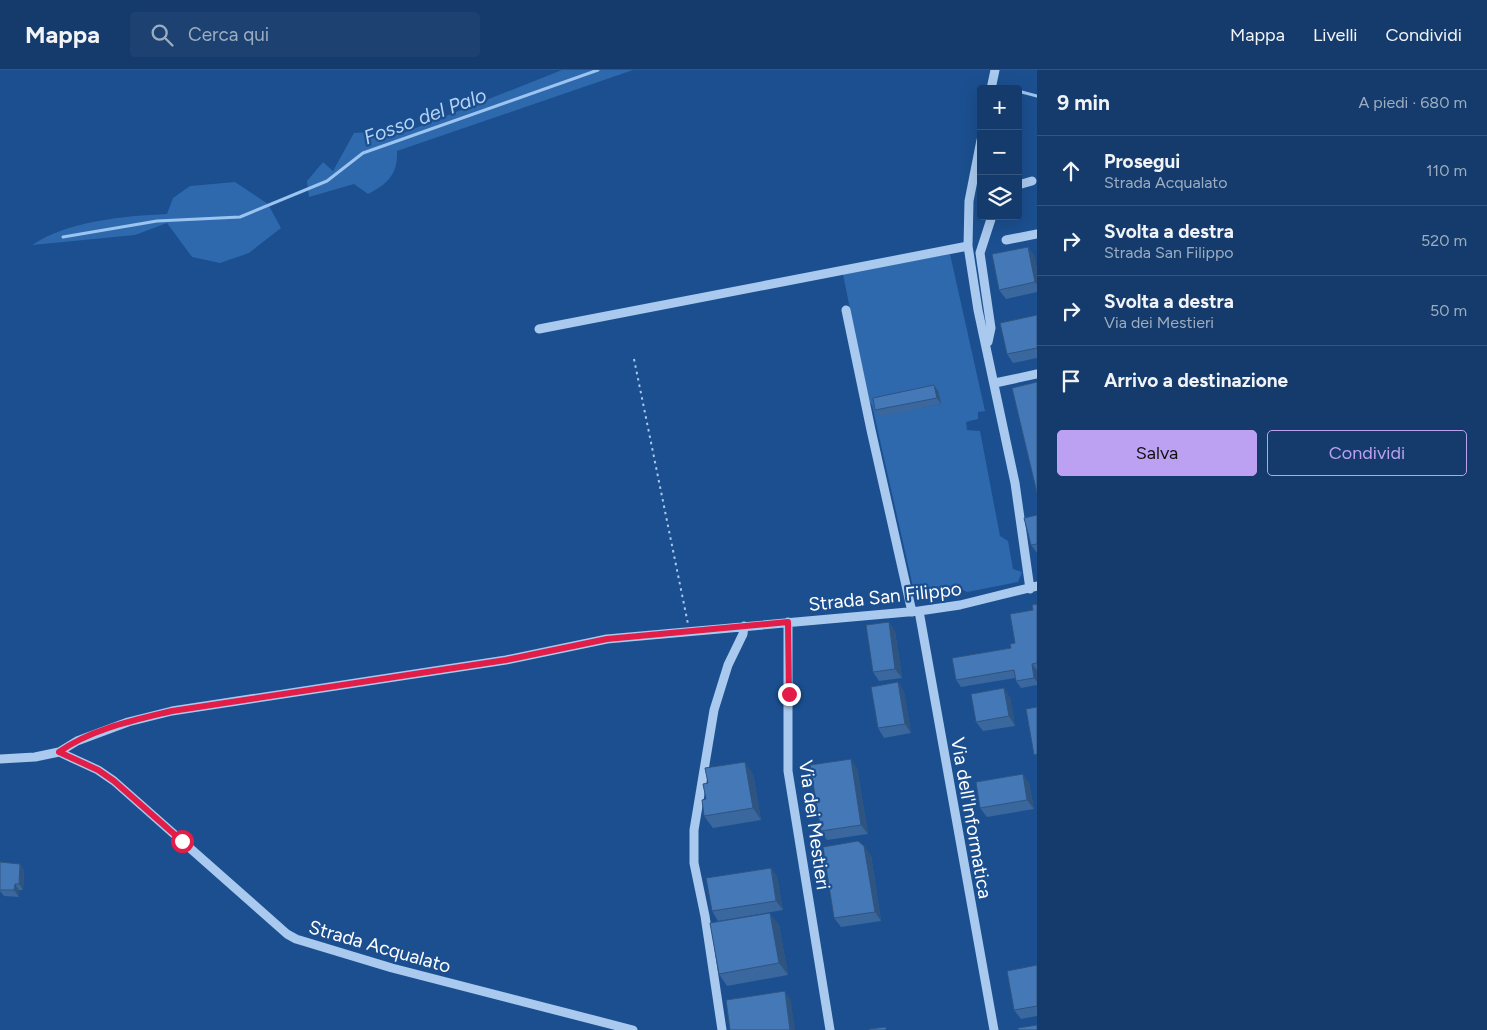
<!DOCTYPE html>
<html lang="it">
<head>
<meta charset="utf-8">
<style>
	body { margin:0; font-family:Figtree,sans-serif; background:#1d4271; color:#f1f3f6 }
	.controls { position:absolute; right:15px; top:15px; display:grid; overflow:hidden; border-radius:5px; box-shadow:0 5px 20px #0002 }
	.controls button { width:45px; height:45px; display:grid; place-items:center; padding:0; border:0; border-bottom:1px solid #33557e; background:#143b6b; color:#f1f3f6; font:25px sans-serif }
	.stop { position:absolute; width:15px; height:15px; margin:-11px; border:4px solid #e11d48; border-radius:50%; background:#fff }
	.stop.end { background:#e11d48; border-color:#fff; box-shadow:0 1px 5px #0008 }
	.list { margin:0; padding:0; list-style:none }
	h2 { display:flex; justify-content:space-between; align-items:center; height:65px; margin:0; padding:0 20px; font-size:21px }
	h2 small { font-size:16px; font-weight:400; color:#9dadc1 }
	.list li { display:grid; grid-template-columns:32px 1fr auto; gap:15px; align-items:center; box-sizing:border-box; height:70px; padding:0 20px; border-top:1px solid #33557e }
	.list b { display:block; font-size:19px; white-space:nowrap }
	.list p { margin:0; font-size:16px; white-space:nowrap; color:#9dadc1 }
	.list em { font-size:16px; font-style:normal; color:#9dadc1 }
	.actions { display:flex; gap:10px; padding:15px 20px }
	.actions a { flex:1; padding:11px 0; border:1px solid #bca0f2; border-radius:5px; text-align:center; font-size:18px; color:#bca0f2 }
	.actions .main { background:#bca0f2; color:#111 }
	.icon { flex:none; width:28px; height:28px; fill:none; stroke:currentColor; stroke-width:2; stroke-linecap:round; stroke-linejoin:round }
	.map { position:relative; flex:none; width:1037px; height:960px; overflow:hidden }
	header { display:flex; align-items:center; gap:30px; box-sizing:border-box; height:70px; padding:0 25px; background:#143b6b; border-bottom:1px solid #33557e }
	header strong { font-size:24px }
	nav { display:flex; gap:28px; margin-inline-start:auto; font-size:18px }
	.search { width:350px; height:45px; background:#1d4271; display:flex; align-items:center; gap:12px; box-sizing:border-box; padding:0 18px; border-radius:5px; color:#9dadc1; font-size:19px }
	main { display:flex }
	aside { flex:1; background:#143b6b }
	.map>svg:first-child { display:block }
</style>
</head>
<body>
<header>
<strong>Mappa</strong>
<div class="search"><svg class="icon" aria-label="search" viewBox="0 0 24 24"><circle cx="10" cy="10" r="6"/><path d="M15 15l6 6"/></svg>Cerca qui</div>
<nav><a>Mappa</a><a>Livelli</a><a>Condividi</a></nav>
</header>
<main>
<div class="map">
<svg width="1037" height="960" viewBox="0 0 1037 960">
	<rect width="100%" height="100%" fill="#1b4f8f"/>
	<path fill="#2e69ad" fill-rule="evenodd" d="M562,0H633L397,81C398,104 388,114 368,124L354,114L309,127L307,111L323,92L333,101L354,63L370,62L398,65Z
		M235,112L268,134L281,158L249,183L220,193L192,187L167,153L135,165L32,175C68,151 124,146 167,144L173,128L190,116Z
		M950,184L985,341L978,342V349L966,352L967,360L980,361L1000,466L1008,471L1013,499L1022,502L1018,512L967,522L963,520L946,526L916,530L872,335L868,330L843,204ZM938,321L941,334L880,346Z"/>
	<g fill="none" stroke-linecap="round" stroke-linejoin="round">
		<path stroke="#9cc4f0" stroke-width="3" d="M1018,21L1037,26
			M63,167L157,151L240,147L327,111L363,83L598,0"/>
		<path stroke="#a9c9ee" stroke-width="2" stroke-dasharray="2.5 4" stroke-linecap="butt" d="M634,289L688,554"/>
		<path stroke="#a9c9ee" stroke-width="9" d="M991,19L995,0
			M981,70L969,131L968,176L978,240L1015,413L1030,519
			M1018,115L1032,111
			M1006,170L1037,164
			M846,240L871,360L912,542
			M539,259L968,176
			M988,272L991,258L980,183L992,146
			M995,313L1037,304
			M919,541L994,960
			M788,552V701L830,960
			M59,682L98,700L114,711L287,864L296,869L392,898L633,960
			M0,689L35,687L59,682L77,671L128,652L172,641L506,590L607,569L919,541L960,535L1037,516
			M722,960L705,846L694,793V760L714,640L728,595L743,564L744,556"/>
	</g>
	<path fill="#3a679d" d="M1028,177L1034,186L1037,199V222L1006,229L999,220Z
		M1037,245V288L1013,293L1007,284Z
		M934,315L938,321L941,334L880,347L875,340Z
		M1037,445V483L1031,475Z
		M1037,534V615L1021,618L1016,611L1015,608L961,617L956,610L1011,578L1015,573Z
		M895,561L902,608L879,611L873,602Z
		M898,612L904,622L911,663L884,668L878,658Z
		M1010,627L1015,656L983,661L976,652Z
		M857,698L868,764L827,770L821,761Z
		M753,704L761,750L713,758L704,746L708,713Z
		M1029,713L1034,739L987,747L980,738Z
		M871,785L881,851L841,857L834,848Z
		M0,792L24,800L23,820H19V827L4,826L0,821Z
		M771,798L777,807L783,840L718,851L712,841Z
		M779,855L788,905L727,916L719,904Z
		M1037,895V946L1021,949L1014,940Z"/>
	<path fill="#305480" d="M1028,177L1034,186L1037,199V215L1035,212Z
		M934,315L938,321L941,334L937,328Z
		M889,552L895,561L902,608L895,599Z
		M1032,594L1037,600V612L1034,608Z
		M898,612L904,622L911,663L905,654Z
		M1004,618L1010,627L1015,656L1009,646Z
		M851,689L857,698L868,764L861,755Z
		M745,692L753,704L761,750L753,738Z
		M1023,704L1029,713L1034,739L1027,730Z
		M864,776L871,785L881,851L875,842Z
		M20,794L24,800L23,820L19,814Z
		M771,798L777,807L783,840L776,831Z
		M15,814L19,820V827L14,820Z
		M770,843L779,855L788,905L779,893Z
		M785,921L791,931L795,960H790Z"/>
	<path fill="#4478b7" stroke="#305480" d="M1028,177L1035,212L999,220L992,184Z
		M1037,245V278L1007,284L1000,253Z
		M1037,312V423L1012,318Z
		M934,315L937,328L875,340L873,328Z
		M1037,445V474L1031,475L1024,448Z
		M1037,534V593L1032,594L1034,608L1016,611L1014,600L956,610L952,588L1011,578L1010,574L1015,573L1010,544L1033,540L1032,535Z
		M889,552L895,599L873,602L866,555Z
		M898,612L905,654L878,658L871,617Z
		M1004,618L1009,646L976,652L971,624Z
		M1037,637V684L1034,685L1026,639Z
		M851,689L861,755L821,761L810,695Z
		M745,692L753,738L704,746L702,730L706,729L703,714L708,713L705,698Z
		M1023,704L1027,730L980,738L976,712Z
		M858,771L864,776L875,842L834,848L823,777Z
		M0,792L20,794L19,814H15L14,820H0Z
		M771,798L776,831L712,841L706,808Z
		M770,843L779,893L719,904L710,853Z
		M1037,895V936L1014,940L1007,901Z
		M785,921L790,960H730L726,930Z
		M1037,955V960H1018V958Z
		M886,957V960H869V959Z"/>
	<g fill="none" stroke-linecap="round" stroke-linejoin="round">
		<path stroke="#e11d48" stroke-width="6" d="M182,771L114,711L98,700L59,682C91,659 135,650 172,641L506,590L607,569L788,552L789,624"/>
	</g>
	<g text-anchor="middle" stroke-width="4.5" stroke-linejoin="round" paint-order="stroke">
		<g font-size="19" fill="#fff" stroke="#1b4f8f">
			<text transform="translate(885 526) rotate(-6)" y="7">Strada San Filippo</text>
			<text transform="translate(972 748) rotate(80)" y="7">Via dell'Informatica</text>
			<text transform="translate(815 755) rotate(82)" y="7">Via dei Mestieri</text>
			<text transform="translate(380 876) rotate(16)" y="7">Strada Acqualato</text>
		</g>
		<g font-size="20" font-style="italic" fill="#b5d3f5" stroke="#1b4f8f">
			<text transform="translate(425 46) rotate(-20)" y="7">Fosso del Palo</text>
		</g>
	</g>
</svg>
<div class="controls">
<button>+</button>
<button>−</button>
<button><svg class="icon" aria-label="layers" viewBox="0 0 24 24"><path d="M12 4l9 5-9 5-9-5zM3 14l9 5 9-5"/></svg></button>
</div>
<div class="stop" style="left:182px;top:771px"></div>
<div class="stop end" style="left:789px;top:624px"></div>
</div>
<aside>
<h2>9 min<small>A piedi · 680 m</small></h2>
<ul class="list">
<li><svg class="icon" aria-label="ahead" viewBox="0 0 24 24"><path d="M12 20V5M6 11l6-6 6 6"/></svg><div><b>Prosegui</b><p>Strada Acqualato</p></div><em>110 m</em></li>
<li><svg class="icon" aria-label="right" viewBox="0 0 24 24"><path d="M7 20v-9h11M14 6l5 5-5 5"/></svg><div><b>Svolta a destra</b><p>Strada San Filippo</p></div><em>520 m</em></li>
<li><svg class="icon" aria-label="right" viewBox="0 0 24 24"><path d="M7 20v-9h11M14 6l5 5-5 5"/></svg><div><b>Svolta a destra</b><p>Via dei Mestieri</p></div><em>50 m</em></li>
<li><svg class="icon" aria-label="arrive" viewBox="0 0 24 24"><path d="M6 21V4h12l-3 4 3 4H6"/></svg><div><b>Arrivo a destinazione</b></div></li>
</ul>
<div class="actions"><a class="main">Salva</a><a>Condividi</a></div>
</aside>
</main>
</body>
</html>
